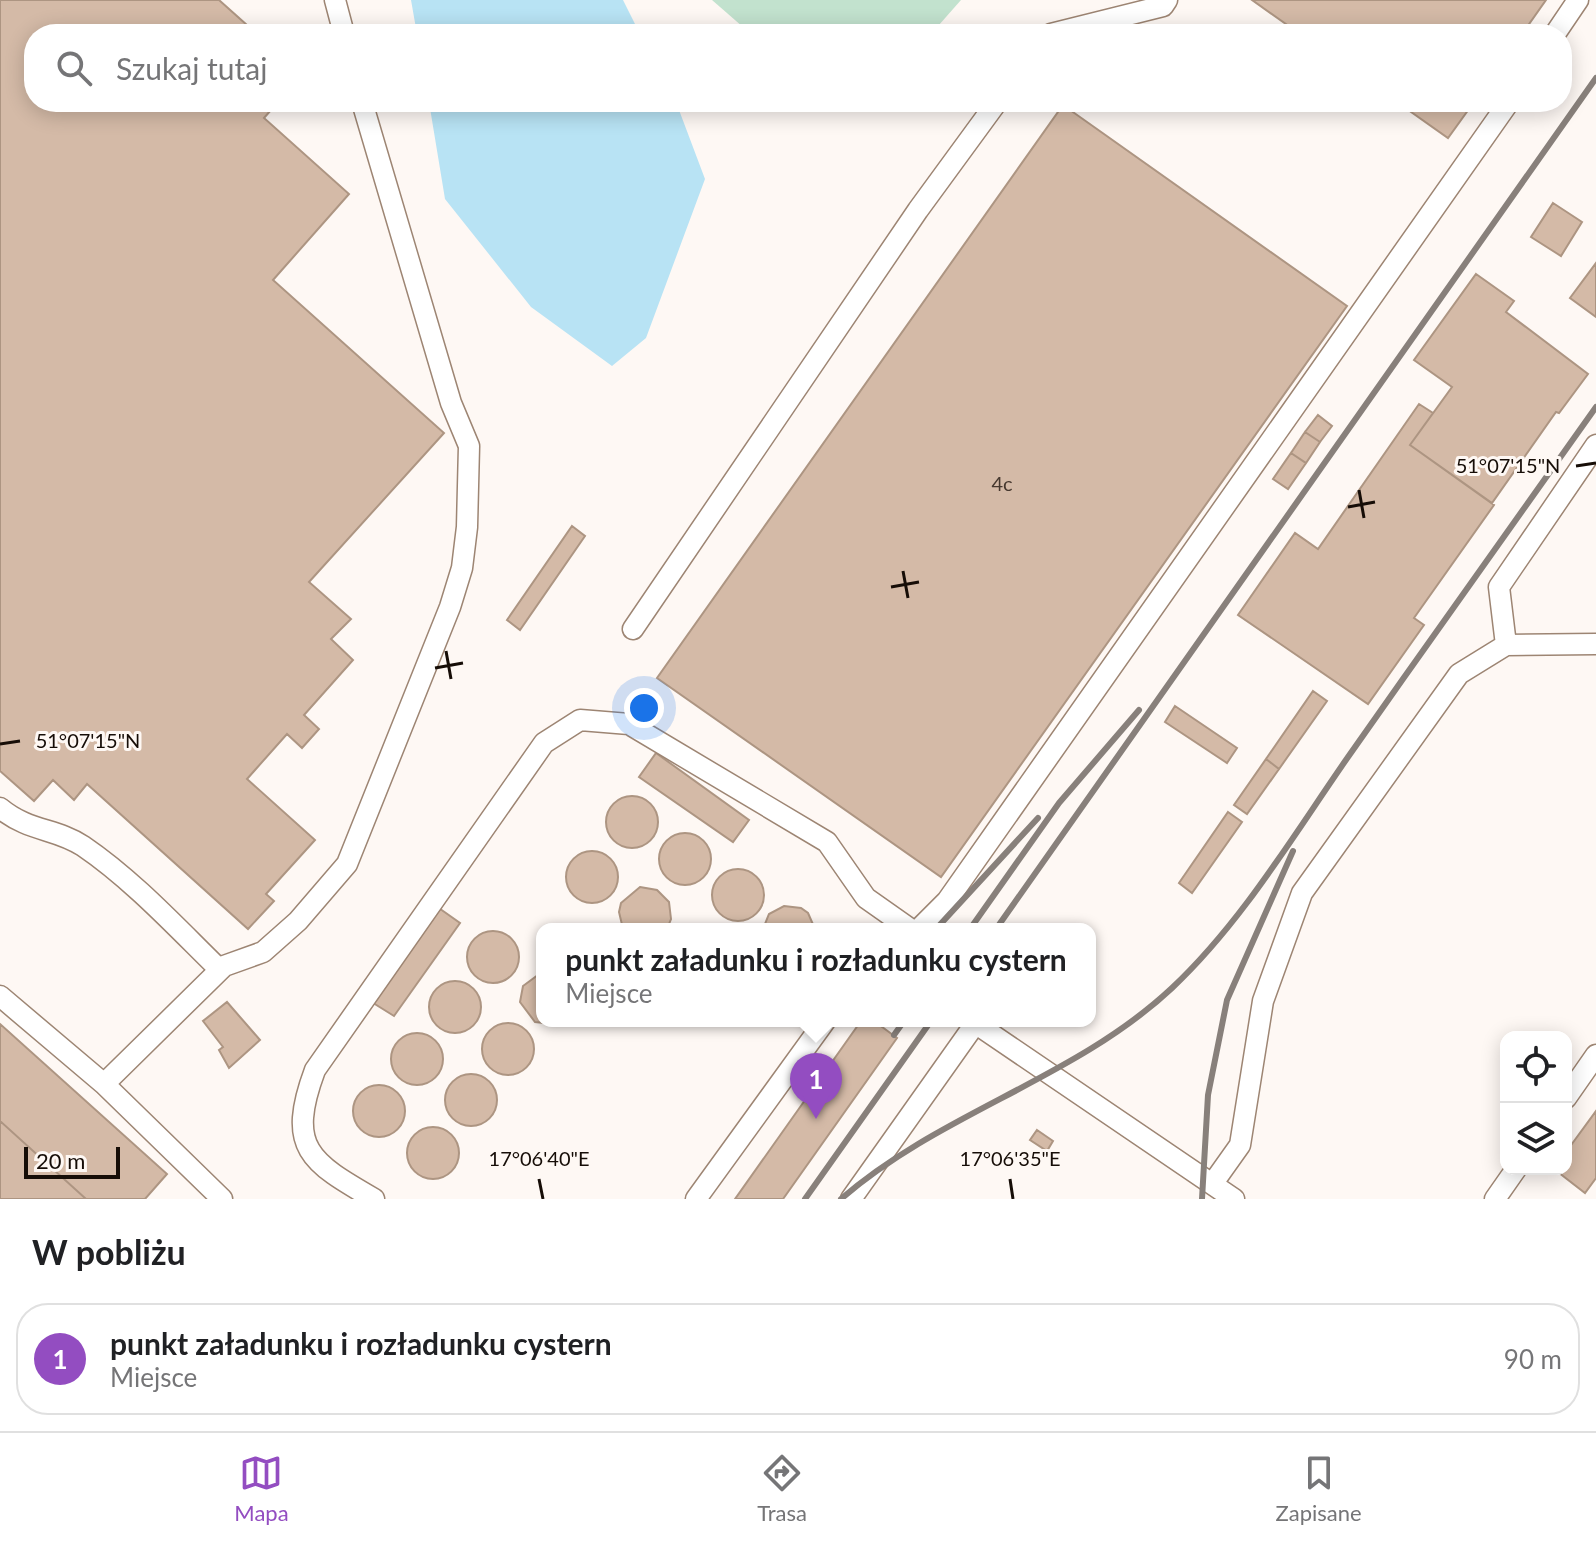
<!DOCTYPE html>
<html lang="pl">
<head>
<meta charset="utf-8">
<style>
	body { margin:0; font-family:Lato,sans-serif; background:#f2f2f2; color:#202124 }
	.controls { position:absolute; right:24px; bottom:24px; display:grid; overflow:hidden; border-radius:16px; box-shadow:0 4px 20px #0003 }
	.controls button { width:72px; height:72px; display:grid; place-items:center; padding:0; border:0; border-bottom:2px solid #e0e0e0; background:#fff; color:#202124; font:40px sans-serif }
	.scale { position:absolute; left:24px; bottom:20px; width:96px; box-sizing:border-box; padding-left:8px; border:4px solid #160d07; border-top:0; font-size:22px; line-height:28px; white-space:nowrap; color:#160d07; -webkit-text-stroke:6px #fef8f4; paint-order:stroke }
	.you { position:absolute; left:644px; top:708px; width:28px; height:28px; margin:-20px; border:6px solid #fff; border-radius:50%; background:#1a73e8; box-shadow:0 0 0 12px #1a73e833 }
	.badge { display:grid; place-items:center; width:52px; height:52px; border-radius:50%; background:#934dc1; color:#fff; font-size:26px; font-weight:700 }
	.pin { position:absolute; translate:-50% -66px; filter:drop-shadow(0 2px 4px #0008) }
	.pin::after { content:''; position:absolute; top:42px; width:28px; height:24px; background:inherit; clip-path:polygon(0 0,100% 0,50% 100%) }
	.popup { position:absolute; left:536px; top:923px; width:560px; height:104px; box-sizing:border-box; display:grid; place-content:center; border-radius:16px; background:#fff; filter:drop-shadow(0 2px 6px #0005); font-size:26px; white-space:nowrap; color:#757577 }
	.popup b { font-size:30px; color:#202124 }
	.popup::after { content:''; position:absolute; left:50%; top:100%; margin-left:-16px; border:16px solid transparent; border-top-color:#fff }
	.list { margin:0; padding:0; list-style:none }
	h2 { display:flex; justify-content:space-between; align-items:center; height:104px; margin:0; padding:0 32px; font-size:34px }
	h2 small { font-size:26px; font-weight:400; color:#757577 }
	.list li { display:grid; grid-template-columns:52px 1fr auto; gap:24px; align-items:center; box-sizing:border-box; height:112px; margin:0 16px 16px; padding:0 16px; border:2px solid #e0e0e0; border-radius:32px }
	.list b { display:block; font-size:30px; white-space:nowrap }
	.list p { margin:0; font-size:26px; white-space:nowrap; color:#757577 }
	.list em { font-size:26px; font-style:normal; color:#757577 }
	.icon { flex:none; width:44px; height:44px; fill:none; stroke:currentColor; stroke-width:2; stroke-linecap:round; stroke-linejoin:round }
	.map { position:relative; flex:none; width:1596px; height:1199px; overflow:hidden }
	.search { position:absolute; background:#fff; box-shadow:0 4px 20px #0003; left:24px; right:24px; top:24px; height:88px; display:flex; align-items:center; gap:20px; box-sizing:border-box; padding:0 28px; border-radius:32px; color:#757577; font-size:30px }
	.sheet { height:232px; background:#fff }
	nav { display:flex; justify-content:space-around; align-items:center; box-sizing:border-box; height:112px; border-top:2px solid #e0e0e0; background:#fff; font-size:22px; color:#757577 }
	nav a { display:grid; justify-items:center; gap:4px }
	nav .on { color:#934dc1 }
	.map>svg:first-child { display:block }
</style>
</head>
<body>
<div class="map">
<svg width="1596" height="1199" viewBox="0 0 1596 1199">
	<rect width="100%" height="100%" fill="#fef8f4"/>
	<path fill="#c2e2ce" d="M712,0H961L931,34H751Z"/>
	<path fill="#b8e3f4" d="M411,0H623L640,34H417Z
		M429,102H676L705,179L646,338L612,366L531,307L445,199Z"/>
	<path fill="#d4baa7" stroke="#ad9582" stroke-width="2" d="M0,0H219L257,34H34V102H278L264,118L349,194L273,280L444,433L309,582L351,619L331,639L353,660L304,715L319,729L302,748L287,734L247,779L315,840L266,894L274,901L248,929L87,784L74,800L53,780L34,801L0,771Z
		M1252,0H1546L1522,34H1300Z
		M1397,102H1474L1448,138Z
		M1063,105L1347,306L941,877L657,678Z
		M1553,203L1582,222L1561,256L1531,237Z
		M1596,263V317L1570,298Z
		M1476,274L1514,301L1506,312L1588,374L1559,413L1556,412L1492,503L1410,445L1452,387L1414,360Z
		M1419,404L1433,413L1410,445L1494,505L1414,618L1424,625L1368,704L1238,615L1295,533L1318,549Z
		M1318,415L1332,426L1320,442L1305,432Z
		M1305,432L1320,442L1306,463L1291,453Z
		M1291,453L1306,463L1288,489L1273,479Z
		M572,526L585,536L520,630L507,620Z
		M1313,691L1327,701L1279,769L1266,759Z
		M1175,706L1237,748L1227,763L1165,722Z
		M656,753L749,820L733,842L639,777Z
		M1266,759L1279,769L1247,814L1234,805Z
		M606 822a26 26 0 1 1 52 0a26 26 0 1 1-52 0Z
		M1228,812L1242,822L1192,893L1179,883Z
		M659 859a26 26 0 1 1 52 0a26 26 0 1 1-52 0Z
		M566 877a26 26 0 1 1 52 0a26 26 0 1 1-52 0Z
		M712 895a26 26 0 1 1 52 0a26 26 0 1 1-52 0Z
		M640,887L657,890L669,902L671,919L667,929H623L619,912L621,903Z
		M436,906L460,923L394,1016L370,1001Z
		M784,906L801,908L808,913L815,929H763L769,914Z
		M467 957a26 26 0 1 1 52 0a26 26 0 1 1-52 0Z
		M542,972V1021H559L553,1024L535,1022L520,1002L523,986Z
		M429 1007a26 26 0 1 1 52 0a26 26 0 1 1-52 0Z
		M227,1002L260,1040L229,1068L219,1050L223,1047L203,1021Z
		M861,1021H874L897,1038L783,1199H735Z
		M482 1049a26 26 0 1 1 52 0a26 26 0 1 1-52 0Z
		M0,1024L167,1174L145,1199H86L0,1121Z
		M391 1059a26 26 0 1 1 52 0a26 26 0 1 1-52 0Z
		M445 1100a26 26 0 1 1 52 0a26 26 0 1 1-52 0Z
		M353 1111a26 26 0 1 1 52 0a26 26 0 1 1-52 0Z
		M1596,1111V1178L1585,1193L1554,1169H1566V1152Z
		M0,1121L86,1199H0Z
		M407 1153a26 26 0 1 1 52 0a26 26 0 1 1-52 0Z
		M1037,1130L1053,1141L1047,1151L1030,1140Z"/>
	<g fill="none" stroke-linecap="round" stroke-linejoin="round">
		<defs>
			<path id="lane" d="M335,0L344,34
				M1051,34L1163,6L1167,0
				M1555,34L1578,0
				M633,629L918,210L997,102
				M1506,645L1499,587L1596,445
				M0,808C29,832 56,828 83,846C133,880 177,928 220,970
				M919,929L947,901L1509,102
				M0,996L104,1084L222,1199
				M972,1021L1234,1199
				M104,1084L224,966L263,952L298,921L347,864L450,607L462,568L467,527L469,446L451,403L362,102
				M1566,1098L1596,1055
				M1213,1183L1240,1145L1263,1001L1302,893L1459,674L1506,645L1596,644
				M374,1199C310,1162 286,1148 315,1070L544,743L580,720L629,724L827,842L866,898L910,929
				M696,1199L825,1021
				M851,1199L975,1024
				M1495,1199L1516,1169"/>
		</defs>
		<use href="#lane" stroke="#9d8573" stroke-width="23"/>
		<use href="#lane" stroke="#fff" stroke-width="20"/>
		<path stroke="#88807b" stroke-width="6" d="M936,929L1038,818
			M970,929L1059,803L1139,710
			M996,929L1596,78
			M894,1035L904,1021
			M805,1199L931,1021
			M841,1199C941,1112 1075,1079 1172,988C1242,922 1293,836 1348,757C1430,640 1513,524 1596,407
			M1202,1199L1208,1095L1227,1000L1293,851"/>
	</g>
	<path fill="none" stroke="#160d07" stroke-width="3" d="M1576,466L1596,463M1359,490L1364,518M1348,507L1375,502M903,571L908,598M891,587L919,582M446,651L451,679M435,668L463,663M0,744L20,741M539,1179L543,1199M1010,1179L1013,1199"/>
	<g text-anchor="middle" stroke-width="6" stroke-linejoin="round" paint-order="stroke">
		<g font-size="20" fill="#46382f">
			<text x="1002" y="491">4c</text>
		</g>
	</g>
	<g font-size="20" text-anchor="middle" fill="#160d07" stroke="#fef8f4" stroke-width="6" stroke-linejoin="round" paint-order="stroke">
		<text x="1508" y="473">51°07'15"N</text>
		<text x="88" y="748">51°07'15"N</text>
		<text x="539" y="1166">17°06'40"E</text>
		<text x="1010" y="1166">17°06'35"E</text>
	</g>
</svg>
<div class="controls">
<button><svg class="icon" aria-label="locate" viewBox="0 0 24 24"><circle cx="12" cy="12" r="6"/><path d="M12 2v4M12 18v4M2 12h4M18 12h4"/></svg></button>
<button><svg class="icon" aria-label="layers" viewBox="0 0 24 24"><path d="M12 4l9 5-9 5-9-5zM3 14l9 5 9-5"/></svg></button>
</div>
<div class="scale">20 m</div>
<div class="you"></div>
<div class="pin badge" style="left:816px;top:1119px">1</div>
<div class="popup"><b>punkt załadunku i rozładunku cystern</b>Miejsce</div>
<div class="search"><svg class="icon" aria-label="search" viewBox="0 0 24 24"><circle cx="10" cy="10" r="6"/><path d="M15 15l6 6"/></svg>Szukaj tutaj</div>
</div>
<section class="sheet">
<h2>W pobliżu<small></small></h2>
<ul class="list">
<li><span class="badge">1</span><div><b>punkt załadunku i rozładunku cystern</b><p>Miejsce</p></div><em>90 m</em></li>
</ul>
</section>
<nav>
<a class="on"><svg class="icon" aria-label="map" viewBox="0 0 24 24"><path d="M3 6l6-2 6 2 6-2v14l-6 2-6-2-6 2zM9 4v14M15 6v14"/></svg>Mapa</a>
<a><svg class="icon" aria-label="directions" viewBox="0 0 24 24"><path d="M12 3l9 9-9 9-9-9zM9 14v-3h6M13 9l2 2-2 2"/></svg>Trasa</a>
<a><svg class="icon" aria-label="saved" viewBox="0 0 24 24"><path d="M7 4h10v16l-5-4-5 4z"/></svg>Zapisane</a>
</nav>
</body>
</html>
